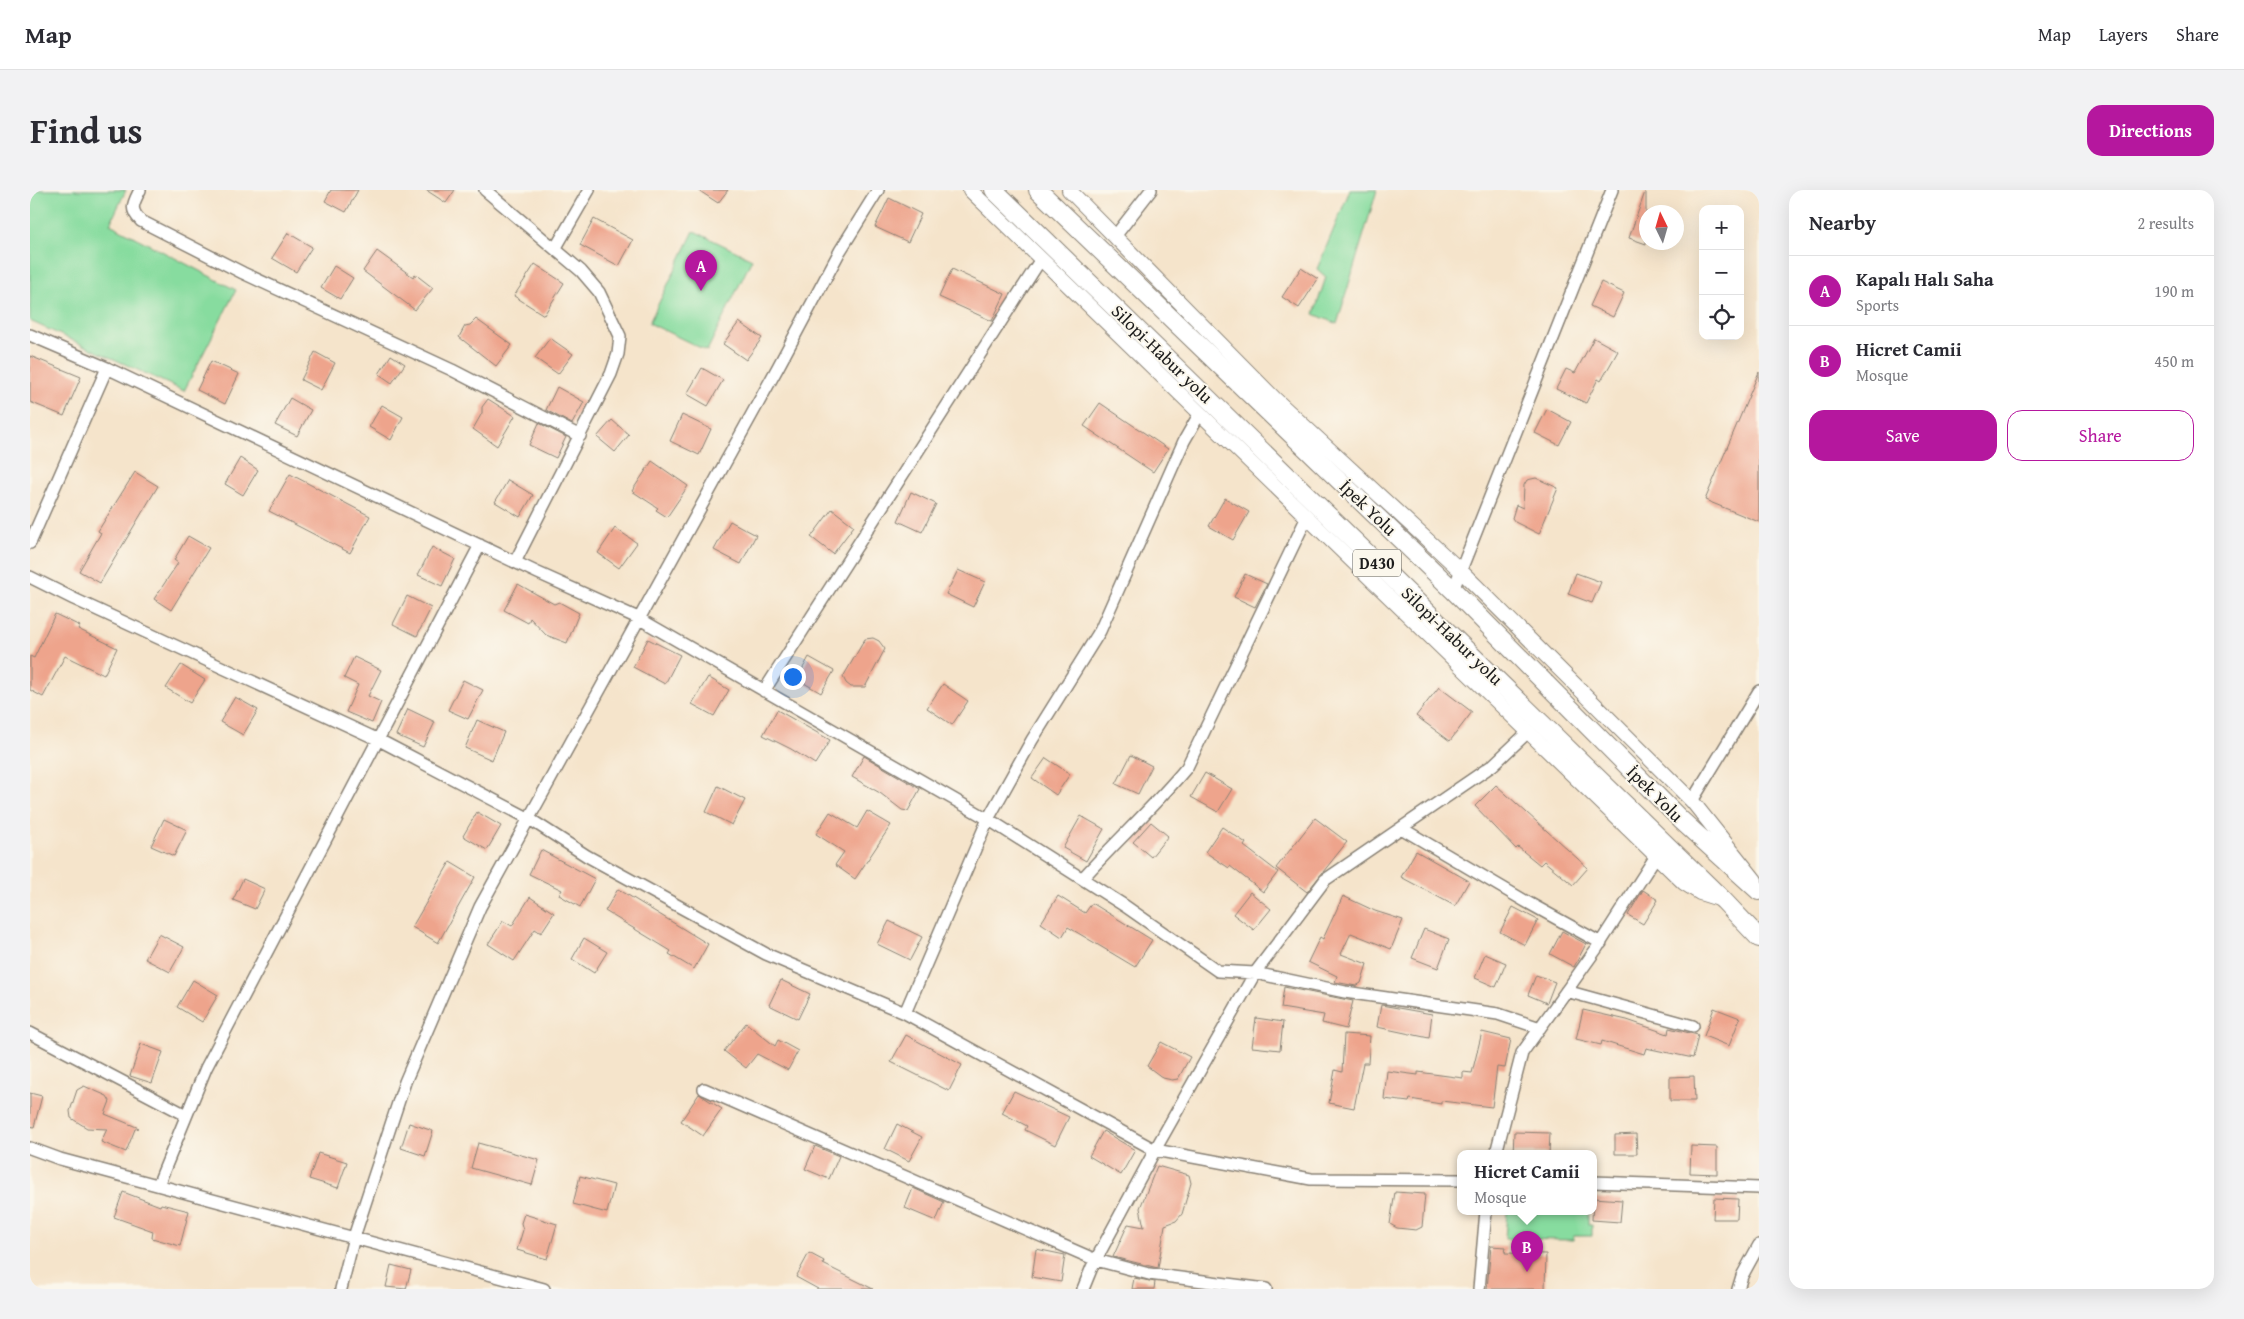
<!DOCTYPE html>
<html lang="en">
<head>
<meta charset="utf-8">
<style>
	body { margin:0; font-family:"Gentium Book Plus",serif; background:#f2f2f3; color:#2b2b33 }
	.controls { position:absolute; right:15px; top:15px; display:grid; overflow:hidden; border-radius:10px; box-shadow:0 5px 20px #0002 }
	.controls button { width:45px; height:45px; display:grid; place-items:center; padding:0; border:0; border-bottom:1px solid #e1e1e2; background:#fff; color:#2b2b33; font:25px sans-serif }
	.compass { position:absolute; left:1609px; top:15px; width:45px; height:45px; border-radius:50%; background:#fff; box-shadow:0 5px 20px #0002; rotate:355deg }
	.you { position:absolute; left:762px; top:486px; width:18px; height:18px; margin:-12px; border:4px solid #fff; border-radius:50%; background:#1a73e8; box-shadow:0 0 0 8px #1a73e833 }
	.badge { display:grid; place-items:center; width:32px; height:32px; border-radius:50%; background:#b5179e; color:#fff; font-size:16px; font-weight:700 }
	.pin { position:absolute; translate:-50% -41px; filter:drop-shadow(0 1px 2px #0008) }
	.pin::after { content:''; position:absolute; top:26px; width:18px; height:15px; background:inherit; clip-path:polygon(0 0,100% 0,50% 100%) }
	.popup { position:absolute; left:1427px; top:960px; width:140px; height:65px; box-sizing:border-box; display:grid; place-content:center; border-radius:10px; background:#fff; filter:drop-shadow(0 1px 4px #0005); font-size:16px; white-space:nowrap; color:#7c7c81 }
	.popup b { font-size:19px; color:#2b2b33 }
	.popup::after { content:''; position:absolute; left:50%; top:100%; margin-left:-10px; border:10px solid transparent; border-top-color:#fff }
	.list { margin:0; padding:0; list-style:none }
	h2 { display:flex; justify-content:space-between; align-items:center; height:65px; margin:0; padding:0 20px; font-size:21px }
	h2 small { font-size:16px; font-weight:400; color:#7c7c81 }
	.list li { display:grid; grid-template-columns:32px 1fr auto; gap:15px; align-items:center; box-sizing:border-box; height:70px; padding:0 20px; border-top:1px solid #e1e1e2 }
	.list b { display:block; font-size:19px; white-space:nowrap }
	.list p { margin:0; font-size:16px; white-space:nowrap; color:#7c7c81 }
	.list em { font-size:16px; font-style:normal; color:#7c7c81 }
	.actions { display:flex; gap:10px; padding:15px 20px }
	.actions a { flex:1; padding:11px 0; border:1px solid #b5179e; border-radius:15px; text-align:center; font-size:18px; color:#b5179e }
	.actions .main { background:#b5179e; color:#fff }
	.icon { flex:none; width:28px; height:28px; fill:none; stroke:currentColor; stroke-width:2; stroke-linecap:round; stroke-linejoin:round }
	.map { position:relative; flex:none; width:1729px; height:1099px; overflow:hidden; border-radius:15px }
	header { display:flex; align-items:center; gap:30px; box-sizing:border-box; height:70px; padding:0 25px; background:#fff; border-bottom:1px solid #e1e1e2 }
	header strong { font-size:24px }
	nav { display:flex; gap:28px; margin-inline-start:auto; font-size:18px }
	.intro { display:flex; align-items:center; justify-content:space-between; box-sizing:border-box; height:120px; padding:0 30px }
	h1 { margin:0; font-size:35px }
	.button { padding:12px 22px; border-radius:15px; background:#b5179e; color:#fff; font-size:18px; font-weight:700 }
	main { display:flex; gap:30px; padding:0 30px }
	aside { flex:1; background:#fff; border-radius:15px; box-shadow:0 5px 20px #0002 }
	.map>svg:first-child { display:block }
</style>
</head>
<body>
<header>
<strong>Map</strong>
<nav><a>Map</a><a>Layers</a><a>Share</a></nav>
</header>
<div class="intro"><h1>Find us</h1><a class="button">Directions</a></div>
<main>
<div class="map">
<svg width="1729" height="1099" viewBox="0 0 1729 1099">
	<rect width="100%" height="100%" fill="#fbf7ec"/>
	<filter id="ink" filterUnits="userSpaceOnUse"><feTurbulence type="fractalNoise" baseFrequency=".02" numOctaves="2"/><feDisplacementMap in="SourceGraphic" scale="10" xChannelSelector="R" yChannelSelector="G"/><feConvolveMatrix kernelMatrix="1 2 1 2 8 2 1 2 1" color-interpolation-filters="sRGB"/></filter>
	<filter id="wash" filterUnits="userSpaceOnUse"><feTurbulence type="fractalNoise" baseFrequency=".0096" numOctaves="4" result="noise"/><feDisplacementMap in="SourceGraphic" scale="20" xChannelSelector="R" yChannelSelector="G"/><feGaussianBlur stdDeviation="1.12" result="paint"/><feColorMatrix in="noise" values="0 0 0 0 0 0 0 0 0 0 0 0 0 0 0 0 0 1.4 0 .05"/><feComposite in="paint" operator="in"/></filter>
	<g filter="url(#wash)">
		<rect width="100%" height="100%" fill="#f5e4cb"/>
		<path fill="#87dc9f" stroke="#527c5e" d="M0,0H96L80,34L206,100L154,201L0,131Z
			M1320,0H1347L1307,134L1284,124L1296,87L1287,79Z
			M664,41L722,69L677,161L619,133Z
			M1477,1021H1558V1035H1562V1046H1544L1543,1050L1475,1049Z"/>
		<g id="blocks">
			<path fill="#eea48c" d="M301,0H328L316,22L295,11Z
				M396,0H425L416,13Z
				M668,0H698L688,13Z
				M1615,2L1616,3V54L1599,48Z
				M859,8L891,24L878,52L845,37Z
				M564,29L603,50L589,76L550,55Z
				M258,43L282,57L266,82L242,68Z
				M347,61L383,87L385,84L403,98L385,120L333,81Z
				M505,74L534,93L514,125L484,106Z
				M304,76L323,88L310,109L291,98Z
				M1271,78L1288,89L1269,118L1252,107Z
				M922,79L975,104L962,131L909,107Z
				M1571,92L1594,103L1583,127L1560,116Z
				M446,129L482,155L466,176L429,147L435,136L440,135Z
				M709,132L732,148L716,170L693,154Z
				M520,148L543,164L528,184L505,168Z
				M1564,148L1588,161L1571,191L1568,189L1556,213L1526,199L1536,179L1545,183Z
				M285,162L305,173L291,200L271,190Z
				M361,165L375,174L362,193L349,184Z
				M0,166L51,187L34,226L0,212Z
				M181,171L209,184L195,214L167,200Z
				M672,178L693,190L678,216L657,204Z
				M1729,182V332L1675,310Z
				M527,197L554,212L542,234L516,220Z
				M260,208L281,220L267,246L245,235Z
				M458,209L485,226L467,256L443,239L452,223V217Z
				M1070,213L1138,259L1123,282L1054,236Z
				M352,215L373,227L361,250L339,237Z
				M1517,219L1541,232L1529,255L1505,243Z
				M652,225L681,239L669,265L640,251Z
				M582,230L599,245L585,262L567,247Z
				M509,233L536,247L526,268L499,255Z
				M210,268L228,280L213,305L195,294Z
				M622,271L658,296L637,327L626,320L628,318L602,301Z
				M105,282L128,296L70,393L49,381L71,343L68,341Z
				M260,284L340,326L320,363L239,321Z
				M1506,288L1528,298L1509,344L1485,332L1482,328L1486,315L1493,318L1494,295L1497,290Z
				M478,290L503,305L490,327L465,312Z
				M881,302L906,314L892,342L868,331Z
				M1195,308L1219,322L1203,350L1179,336Z
				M802,319L824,336L803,364L781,347Z
				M700,331L726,345L711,374L684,360Z
				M585,338L607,353L589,378L568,363Z
				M158,346L179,358L141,420L124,409L148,373L144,370Z
				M402,357L425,369L412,396L388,385Z
				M928,380L955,392L943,417L916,404Z
				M1546,383L1571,392L1562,413L1538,404Z
				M1215,384L1237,394L1225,417L1204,407Z
				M488,394L524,414L529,412L549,423L537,453L516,445L500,428L498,433L474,420Z
				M377,406L401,418L387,446L363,434Z
				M25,424L50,436L48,439L87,458L74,485L35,466L13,507L0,500V466L4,468Z
				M843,448L849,451L855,459L835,497H821L816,493L813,487L835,449Z
				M618,449L650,465L635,494L603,477Z
				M324,467L351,480L338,506L351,512L342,533L316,522L328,495L314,488Z
				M779,467L804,481L791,503L767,489Z
				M151,475L175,490L160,513L136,498Z
				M678,487L699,500L684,526L662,514Z
				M433,490L453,500L438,529L418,520Z
				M913,494L938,511L922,535L897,518Z
				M1409,497L1442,522L1420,551L1386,526Z
				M205,507L228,520L213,545L190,532Z
				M378,519L405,532L393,557L366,545Z
				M747,520L800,550L785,574L761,559L733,545Z
				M447,530L474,542L462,570L435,558Z
				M1101,565L1122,576L1108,604L1086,594Z
				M834,566L890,599L878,621L872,620L850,603L822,587Z
				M1016,568L1040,584L1026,605L1002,588Z
				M1175,583L1202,599L1188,622L1161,607Z
				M1466,595L1558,678L1543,695L1514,671L1510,675L1488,657L1486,659L1445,616Z
				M688,596L715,610L702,635L676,622Z
				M837,621L861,635L825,689L805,675L814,662L786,644L800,622L827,638Z
				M447,622L471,636L457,660L433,646Z
				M1051,626L1074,639L1056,671L1033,658Z
				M1285,628L1317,652L1277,702L1246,678Z
				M134,629L157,640L144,666L121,656Z
				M1121,632L1138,646L1121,667L1103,652Z
				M1192,637L1216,653L1214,656L1248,682L1233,702L1200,676L1199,678L1175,662Z
				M511,660L565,689L550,717L529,705L532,700L499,684Z
				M1386,661L1439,691L1425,716L1371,687Z
				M420,672L445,687L408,753L382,737Z
				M213,689L235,699L225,719L203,710Z
				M588,699L678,754L664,779L639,764L641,761L575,721Z
				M1613,700L1628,710L1613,734L1598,725Z
				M1220,702L1241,719L1224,740L1203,724Z
				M1028,706L1055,723L1062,713L1122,750L1105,777L1038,737L1032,747L1011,733Z
				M1313,706L1345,721L1373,730L1361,759L1321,743L1311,764L1337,774L1331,793L1326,796L1305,792L1307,786L1278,772L1290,747L1293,749Z
				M500,707L524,723L511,743L505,739L484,771L458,754L473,731L482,736Z
				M1483,717L1508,730L1495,755L1470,742Z
				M859,731L892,747L880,770L847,754Z
				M1394,739L1419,749L1408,778L1382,768Z
				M1532,741L1556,754L1544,777L1520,764Z
				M129,744L154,757L140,782L115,769Z
				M554,748L577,762L564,783L542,769Z
				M1455,764L1476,773L1466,797L1445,788Z
				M1506,785L1525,792L1517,813L1498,805Z
				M163,790L188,805L172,832L147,817Z
				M751,790L780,804L768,829L739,815Z
				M1254,797L1323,811L1316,839L1292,833L1294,825L1251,818Z
				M1351,815L1402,824L1399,848L1347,837Z
				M1684,818L1710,828L1699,856L1674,846Z
				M1553,820L1597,830L1638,844L1639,838L1668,845L1663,868L1616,858L1614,864L1572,851L1571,855L1546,849Z
				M1226,828L1253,832L1250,860L1222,857Z
				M716,833L745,856L748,850L768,861L758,880L727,864L716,878L694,861Z
				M1452,842L1481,849L1475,878L1467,877L1462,917L1411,911V914L1380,909L1379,912L1354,909L1357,881L1388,885V882L1433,888V882L1442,883Z
				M1314,844L1340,846L1338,873H1333L1324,918L1299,913L1305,880L1312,882Z
				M876,845L932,875L919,901L861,872Z
				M1131,852L1160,867L1148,889L1142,890L1133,888L1117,876Z
				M111,854L133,862L122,893L100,886Z
				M1664,886L1665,911H1640V887Z
				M54,896L77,906L80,911L75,924L109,938L105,939L96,962L71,952L77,939L57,938L41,928L40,921L47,900Z
				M984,901L1039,927L1025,955L995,940L997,936L972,923Z
				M0,903L12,906L4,937L0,936Z
				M669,904L692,919L673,946L651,931Z
				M379,933L403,941L395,966L371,958Z
				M867,934L892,947L879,971L855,959Z
				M1073,941L1105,960L1091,985L1059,966Z
				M1484,942L1520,943L1519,963H1483Z
				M1606,944L1607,964H1585V945Z
				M448,953L509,970L502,995L441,978Z
				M785,956L809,966L799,989L775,979Z
				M1661,956L1687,957V984L1660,983Z
				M288,963L317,972L308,998L279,989Z
				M1127,976L1159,985L1161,993L1152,1024L1146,1031L1135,1035L1128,1078L1083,1067L1098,1034L1114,1037L1110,1018Z
				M550,986L584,995L577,1023L543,1014Z
				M883,998L914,1012L906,1031L875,1018Z
				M93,1002L130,1016L131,1014L159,1021L150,1056L122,1048L123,1041L84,1027Z
				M1365,1002L1395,1004L1392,1037L1386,1040L1367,1038L1360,1034Z
				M1563,1008L1592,1010L1590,1032L1562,1030Z
				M1684,1008L1708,1009L1707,1029H1683Z
				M494,1024L527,1034L517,1069L487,1060L493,1040L491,1033Z
				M1461,1056L1476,1057L1475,1063L1516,1064L1515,1099H1457Z
				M1006,1059L1035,1065L1031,1092L1002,1087Z
				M779,1063L794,1071L793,1074L843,1099H788L766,1087Z
				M361,1075L381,1080L376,1099L356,1097Z
				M1104,1088L1125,1092L1124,1099H1102Z"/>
		</g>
	</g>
	<g filter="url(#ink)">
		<use href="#blocks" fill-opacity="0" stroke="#888074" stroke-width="1"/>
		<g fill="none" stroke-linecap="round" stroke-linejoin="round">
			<defs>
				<path id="minor" d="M110,0C103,14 99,19 111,31L213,83L422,180L550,246
					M455,0L551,81L569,102L590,146L588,164L581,184L485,372
					M1086,45L1121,0
					M525,59L559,0
					M0,145L77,178L508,383L608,428L958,629L1095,716L1188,781L1225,783L1315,802L1468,824L1510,838
					M0,353L77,178
					M0,387L44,409L349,550L498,628L557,666L736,764L875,823L1125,960L1281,989L1431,990
					M1423,400L1582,0
					M734,501L1011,69
					M1662,611L1729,501
					M1371,638L1495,711L1571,753
					M1052,689C1086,651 1124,617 1157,577L1277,327
					M1536,801L1663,836
					M875,823L958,629L1002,550L1070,441L1154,251L1170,223
					M0,843L156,925
					M674,899L1066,1070L1119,1084L1236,1099
					M0,958L30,969L514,1099
					M1466,963L1492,863L1567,758L1626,666
					M1563,992L1729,998
					M128,995L176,878L450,355
					M311,1099L324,1047L375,892L450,717L748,177L810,61L848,0
					M1053,1099L1062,1077L1125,960L1225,783L1295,690L1463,575L1498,542
					M1449,1099L1456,1021
					M1708,1099L1712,1086L1729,1055"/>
				<path id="tertiary" d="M940,0L1654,693L1670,703L1692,710
					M1039,0L1245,209L1431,381L1662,611L1725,690"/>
				<path id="trunk" d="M964,0L1694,711L1729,748
					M1008,0L1423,400L1651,630L1729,701"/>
			</defs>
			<use href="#minor" stroke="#888074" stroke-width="14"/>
			<use href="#tertiary" stroke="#888074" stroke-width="16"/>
			<use href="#trunk" stroke="#888074" stroke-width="20"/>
			<use href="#minor" stroke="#fff" stroke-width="11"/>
			<use href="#tertiary" stroke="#fff" stroke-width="14"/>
			<use href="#trunk" stroke="#fff" stroke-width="18"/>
		</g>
	</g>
	<g text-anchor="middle" stroke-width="4" stroke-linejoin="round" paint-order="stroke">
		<rect fill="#fbf7ec" stroke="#5f5e5a" stroke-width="1" x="1323" y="359.5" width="48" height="27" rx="4"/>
		<g font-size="16" font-weight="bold" fill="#1c1c1c">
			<text x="1347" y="379">D430</text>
		</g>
		<g font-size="18" fill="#1c1c1c" stroke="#fbf7ec">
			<text transform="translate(1132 164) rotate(44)" y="6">Silopi-Habur yolu</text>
			<text transform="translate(1338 318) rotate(44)" y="6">İpek Yolu</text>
			<text transform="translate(1422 446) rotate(44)" y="6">Silopi-Habur yolu</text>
			<text transform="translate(1625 604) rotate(45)" y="6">İpek Yolu</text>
		</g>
	</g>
</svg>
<div class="controls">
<button>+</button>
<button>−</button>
<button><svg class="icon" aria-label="locate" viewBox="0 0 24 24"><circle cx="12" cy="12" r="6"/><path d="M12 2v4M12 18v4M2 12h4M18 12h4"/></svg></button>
</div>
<svg class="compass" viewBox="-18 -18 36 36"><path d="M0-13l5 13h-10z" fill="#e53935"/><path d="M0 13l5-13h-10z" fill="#7c7c81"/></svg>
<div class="you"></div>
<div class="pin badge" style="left:671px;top:101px">A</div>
<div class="pin badge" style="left:1497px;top:1082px">B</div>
<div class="popup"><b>Hicret Camii</b>Mosque</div>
</div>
<aside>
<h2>Nearby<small>2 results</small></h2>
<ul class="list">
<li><span class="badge">A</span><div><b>Kapalı Halı Saha</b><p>Sports</p></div><em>190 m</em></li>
<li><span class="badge">B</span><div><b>Hicret Camii</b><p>Mosque</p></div><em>450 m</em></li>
</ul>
<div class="actions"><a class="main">Save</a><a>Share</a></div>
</aside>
</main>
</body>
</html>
